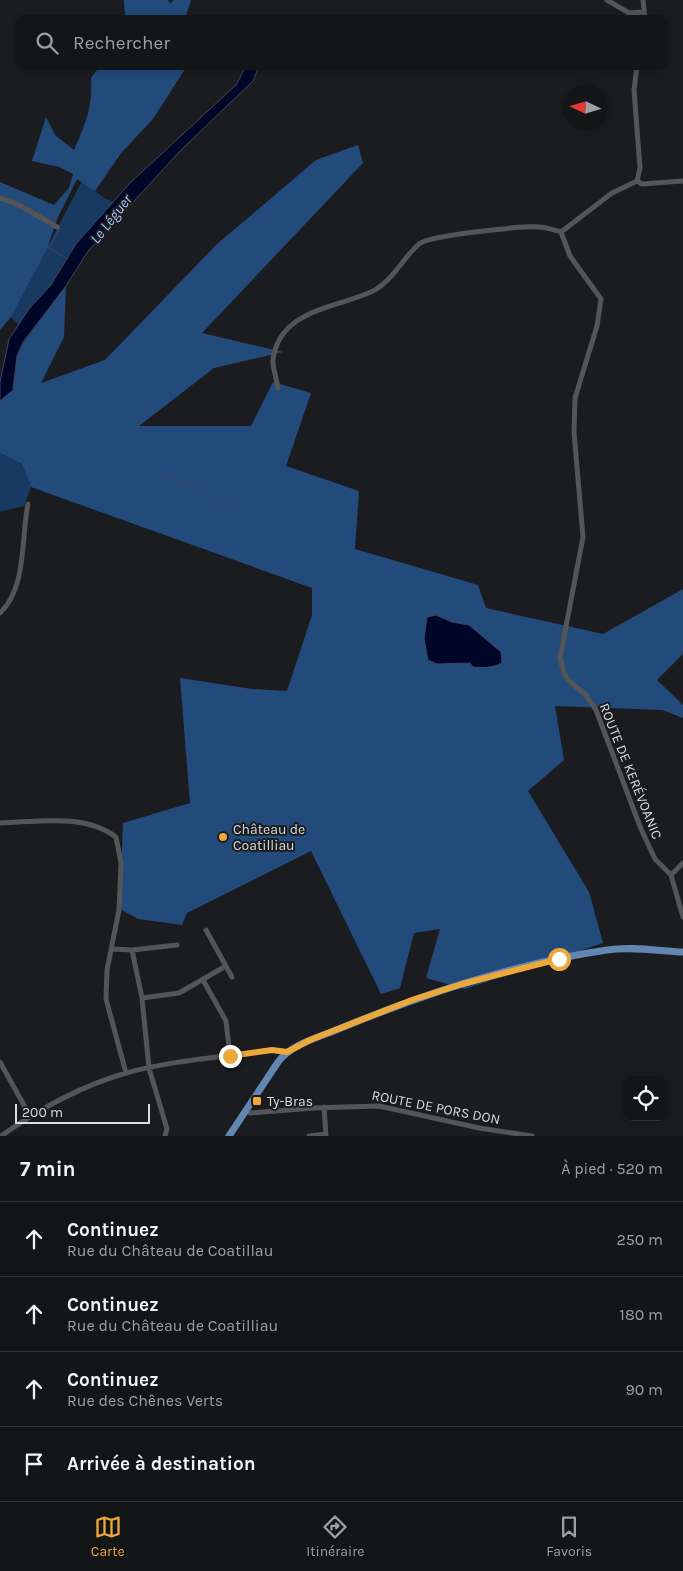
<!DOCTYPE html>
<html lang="fr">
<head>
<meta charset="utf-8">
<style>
	body { margin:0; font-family:Karla,sans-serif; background:#212224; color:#f1f3f6 }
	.controls { position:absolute; right:15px; bottom:15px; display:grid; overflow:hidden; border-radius:10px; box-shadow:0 2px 8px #0003 }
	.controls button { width:45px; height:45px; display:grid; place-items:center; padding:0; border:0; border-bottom:1px solid #333436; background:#141517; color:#f1f3f6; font:25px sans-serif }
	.compass { position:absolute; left:563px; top:85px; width:45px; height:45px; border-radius:50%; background:#141517; box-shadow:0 2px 8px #0003; rotate:274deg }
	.scale { position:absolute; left:15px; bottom:12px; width:135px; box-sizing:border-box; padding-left:5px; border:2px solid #dadbdd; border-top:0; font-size:14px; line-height:18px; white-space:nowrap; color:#dadbdd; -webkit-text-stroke:4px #1b1c1f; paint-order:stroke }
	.stop { position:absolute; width:15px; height:15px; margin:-11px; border:4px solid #eda83b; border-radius:50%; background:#fff }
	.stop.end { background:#eda83b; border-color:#fff; box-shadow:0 1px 5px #0008 }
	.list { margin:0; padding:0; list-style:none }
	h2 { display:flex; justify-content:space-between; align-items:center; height:65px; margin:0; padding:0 20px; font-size:21px }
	h2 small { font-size:16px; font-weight:400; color:#9d9fa1 }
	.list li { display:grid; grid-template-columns:32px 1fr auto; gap:15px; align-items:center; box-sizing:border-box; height:75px; padding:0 20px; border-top:1px solid #333436 }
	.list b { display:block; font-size:19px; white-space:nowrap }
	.list p { margin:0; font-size:16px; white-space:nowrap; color:#9d9fa1 }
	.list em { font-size:16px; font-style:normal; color:#9d9fa1 }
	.icon { flex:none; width:28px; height:28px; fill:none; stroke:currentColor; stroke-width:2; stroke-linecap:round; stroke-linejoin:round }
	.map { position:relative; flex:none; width:683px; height:1136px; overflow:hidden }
	.search { position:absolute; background:#141517; box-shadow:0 2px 8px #0003; left:15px; right:15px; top:15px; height:55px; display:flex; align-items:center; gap:12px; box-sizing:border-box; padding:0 18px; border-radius:10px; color:#9d9fa1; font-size:19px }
	.sheet { height:365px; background:#141517 }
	nav { display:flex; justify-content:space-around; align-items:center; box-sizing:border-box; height:70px; border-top:1px solid #333436; background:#141517; font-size:14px; color:#9d9fa1 }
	nav a { display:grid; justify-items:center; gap:2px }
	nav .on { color:#eda83b }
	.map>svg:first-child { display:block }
</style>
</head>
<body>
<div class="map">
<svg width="683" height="1136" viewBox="0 0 683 1136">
	<rect width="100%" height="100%" fill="#1b1c1f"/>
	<path fill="#173962" d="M82,181L104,198L114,202L76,244L50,286L29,309L19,325L11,317Z
		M0,453L22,464L31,487L24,506L0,512Z"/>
	<path fill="#224b7c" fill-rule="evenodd" d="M124,0H168L171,4L173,0H191L186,16L190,19H125Z
		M100,66H187L153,119L122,152L95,191L77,179L58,217L47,249L11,317L0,330V182L54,205L69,188L73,174L59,167L32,161L46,117L55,135L74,150C85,124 93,107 91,78Z
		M358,145L363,163L202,333L283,352L214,368L139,426H251L273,382L311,393L286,466L359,491L355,549L478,585L486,608L603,634L683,589V654L657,680L683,705V718L662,710L555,706L564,760L528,791L589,892L603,943L465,989L426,978L440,929L414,933L400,988L381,994L311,851L187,913L182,925L138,919L122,910L120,897L123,823L190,803L180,678L252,689L287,691L312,615V588L31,487L22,464L0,453V401L13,390L17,356L24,342L66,286L64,337L41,383L105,360L216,245L316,160ZM443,617L452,622L469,625L501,652L473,667L470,663L464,662Z"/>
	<path fill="#000627" stroke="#41465e" d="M246,66H259L253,81L181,150L88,251L66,286L23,342L17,356L13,390L0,401V382L9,339L29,309L51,285L76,244L130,183L236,85Z
		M436,615L452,622L469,625L501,652L502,663C492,668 483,668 473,667L470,663L437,664L428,660L424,639L427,617Z"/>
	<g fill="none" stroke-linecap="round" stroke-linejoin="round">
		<path stroke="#41465e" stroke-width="1" d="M0,194L20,203
			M24,205L55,222
			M60,228L49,248L68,259
			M163,474L198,490L235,514"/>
		<path stroke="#535557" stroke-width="5" d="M607,0L629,13L643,12
			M643,0L645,19
			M637,181L642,184L683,181
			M0,198L19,205L57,227
			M561,232L570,256L601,299L597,326L575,398L574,432L583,537L560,658L564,673L569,681L586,695L596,710L641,829L655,859L671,875L683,917
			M561,232L612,193L637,181L640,168L634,90L637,66
			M278,388C277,380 272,367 273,359C280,310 335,308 371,292C392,282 402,259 419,244C430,235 522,226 539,227C546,227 554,230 561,232
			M0,613C27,588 21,537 28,504
			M0,823C37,822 84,813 116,837L121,863L119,910L107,970L106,999L126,1073
			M671,875L683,863
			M206,930L232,977
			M112,949L132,950L177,945
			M132,950L142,998L149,1068L167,1129L165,1136
			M203,980L226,1021L230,1056
			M142,998L179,993L226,966
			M0,1062L30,1116
			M324,1107L326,1136
			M246,1111L250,1113L313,1108L379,1106L479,1128L532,1136
			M1,1136C39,1109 81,1086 126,1073C173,1060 224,1057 272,1050L287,1052
			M309,1136L326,1134"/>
		<path stroke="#6186b2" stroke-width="7" d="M229,1136L278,1062C292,1043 321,1037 341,1028C426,993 516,963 607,950C631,946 659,951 683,952"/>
	</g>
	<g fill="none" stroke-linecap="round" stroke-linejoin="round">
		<path stroke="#eda83b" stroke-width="6" d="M230,1056L272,1050L287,1052L310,1040L412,1000L462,984L559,959"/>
	</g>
	<g fill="#eda83b" stroke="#1b1c1f" stroke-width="2">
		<circle cx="223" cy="837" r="5"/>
		<rect x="252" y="1096" width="10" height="10" rx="2.5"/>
	</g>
	<g text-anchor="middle" stroke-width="4" stroke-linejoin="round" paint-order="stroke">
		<g font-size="14" fill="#dadbdd" stroke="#1b1c1f">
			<text transform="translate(631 771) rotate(68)" y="5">ROUTE DE KERÉVOANIC</text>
			<text transform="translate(436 1107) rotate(11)" y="5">ROUTE DE PORS DON</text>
		</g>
		<g font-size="14" fill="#dadbdd" stroke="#1b1c1f" text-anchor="start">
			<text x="233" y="834">Château de<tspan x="233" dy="16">Coatilliau</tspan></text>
			<text x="267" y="1106">Ty-Bras</text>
		</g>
		<g font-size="15" font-style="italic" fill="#a3c7f4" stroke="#1b1c1f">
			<text transform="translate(111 219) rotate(-52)" y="5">Le Léguer</text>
		</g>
	</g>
</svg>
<div class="controls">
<button><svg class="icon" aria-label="locate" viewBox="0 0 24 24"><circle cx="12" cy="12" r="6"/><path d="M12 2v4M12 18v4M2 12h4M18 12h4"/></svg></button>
</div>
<svg class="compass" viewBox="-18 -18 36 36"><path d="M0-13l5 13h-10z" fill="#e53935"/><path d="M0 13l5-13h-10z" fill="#9d9fa1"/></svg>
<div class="scale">200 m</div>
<div class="stop" style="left:559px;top:959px"></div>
<div class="stop end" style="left:230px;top:1056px"></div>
<div class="search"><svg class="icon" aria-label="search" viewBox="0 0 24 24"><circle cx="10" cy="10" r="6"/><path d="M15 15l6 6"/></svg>Rechercher</div>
</div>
<section class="sheet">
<h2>7 min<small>À pied · 520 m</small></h2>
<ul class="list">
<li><svg class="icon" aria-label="ahead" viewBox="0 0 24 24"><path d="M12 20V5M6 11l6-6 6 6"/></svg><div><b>Continuez</b><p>Rue du Château de Coatillau</p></div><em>250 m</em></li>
<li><svg class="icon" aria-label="ahead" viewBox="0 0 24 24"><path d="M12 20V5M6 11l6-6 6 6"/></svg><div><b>Continuez</b><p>Rue du Château de Coatilliau</p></div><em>180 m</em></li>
<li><svg class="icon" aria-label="ahead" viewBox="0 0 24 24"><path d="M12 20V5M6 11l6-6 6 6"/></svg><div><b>Continuez</b><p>Rue des Chênes Verts</p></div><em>90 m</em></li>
<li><svg class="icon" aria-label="arrive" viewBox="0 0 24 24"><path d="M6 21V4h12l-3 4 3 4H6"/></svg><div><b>Arrivée à destination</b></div></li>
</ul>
</section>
<nav>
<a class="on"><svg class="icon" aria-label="map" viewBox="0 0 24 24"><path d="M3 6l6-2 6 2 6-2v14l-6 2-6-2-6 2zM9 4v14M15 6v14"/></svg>Carte</a>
<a><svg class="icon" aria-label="directions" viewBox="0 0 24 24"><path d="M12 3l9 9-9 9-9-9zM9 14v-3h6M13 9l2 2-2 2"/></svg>Itinéraire</a>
<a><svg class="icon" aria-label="saved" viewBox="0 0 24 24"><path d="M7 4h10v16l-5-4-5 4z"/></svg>Favoris</a>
</nav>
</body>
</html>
